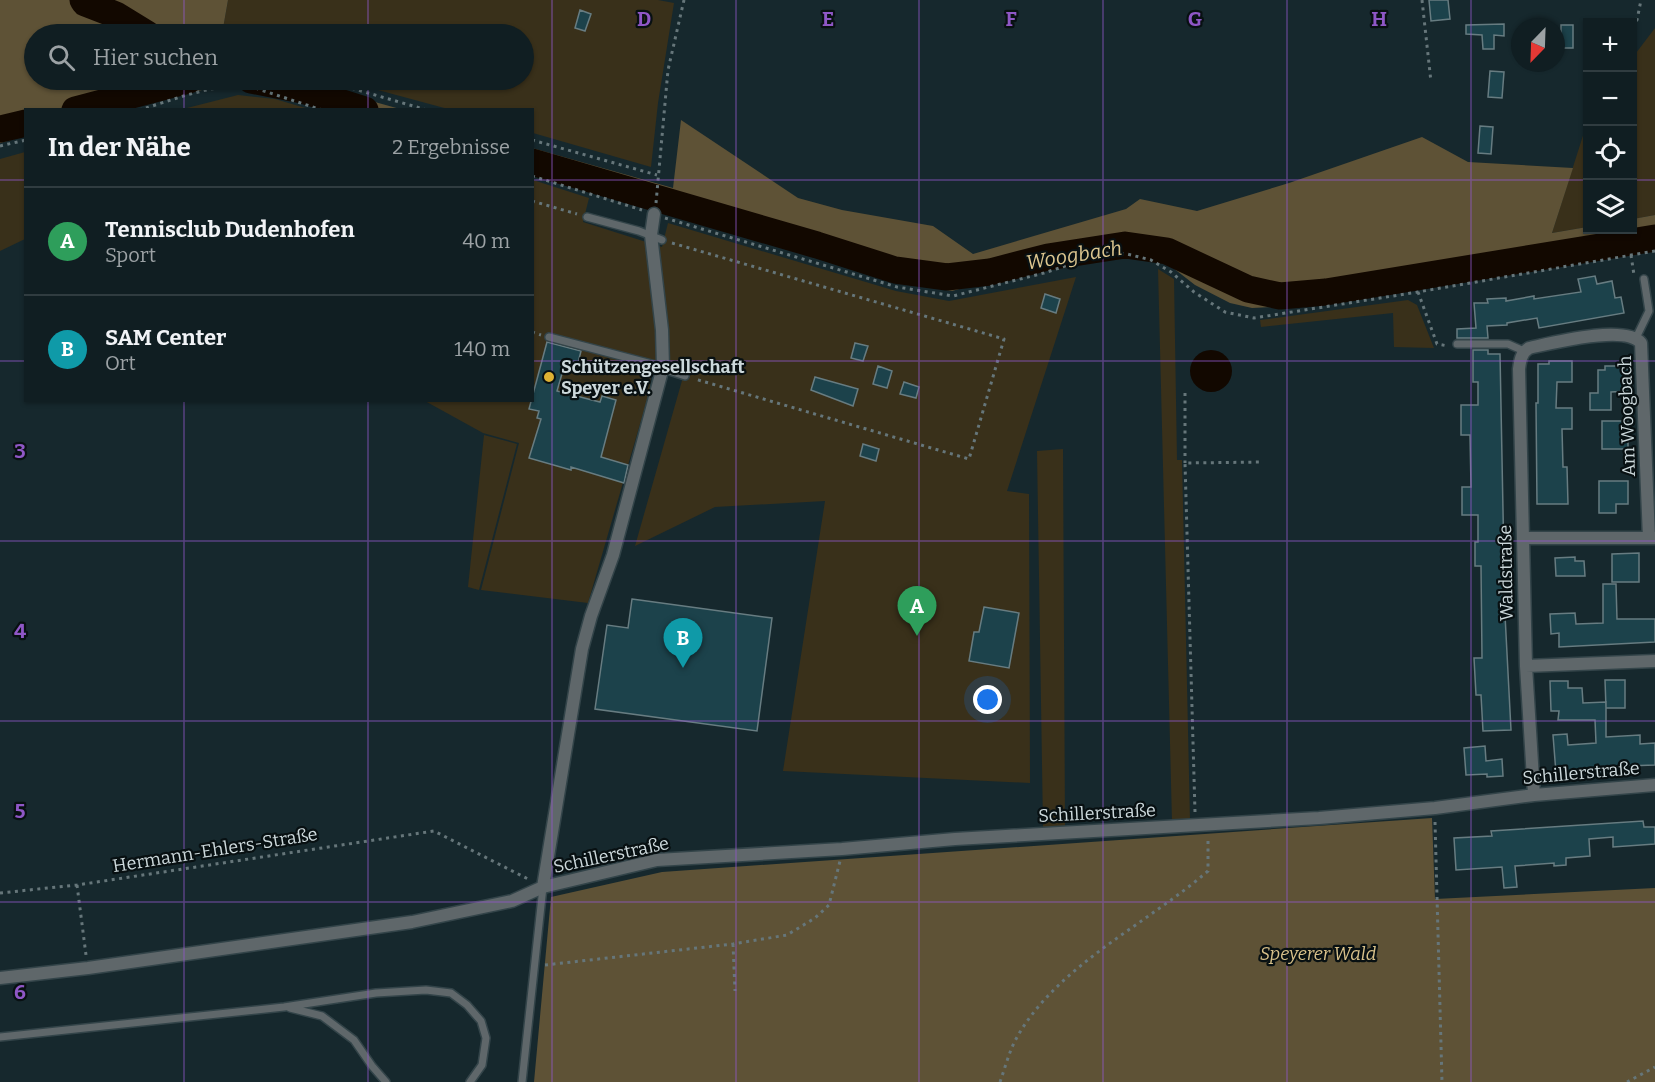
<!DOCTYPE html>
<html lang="de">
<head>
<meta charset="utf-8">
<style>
	body { margin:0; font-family:Bitter,serif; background:#1e2b2f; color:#f1f3f6 }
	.controls { position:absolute; right:18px; top:18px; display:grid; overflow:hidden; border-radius:0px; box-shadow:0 2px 4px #0004 }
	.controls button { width:54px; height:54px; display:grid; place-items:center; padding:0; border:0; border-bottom:2px solid #303c40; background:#101e22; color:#f1f3f6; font:30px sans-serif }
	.compass { position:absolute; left:1511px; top:18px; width:54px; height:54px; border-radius:50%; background:#101e22; box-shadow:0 2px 4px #0004; rotate:203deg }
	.you { position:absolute; left:988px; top:700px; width:21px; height:21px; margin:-15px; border:4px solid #fff; border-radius:50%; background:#1a73e8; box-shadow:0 0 0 9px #1a73e833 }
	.badge { display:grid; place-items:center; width:39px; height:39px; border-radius:50%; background:#deb133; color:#fff; font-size:20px; font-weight:700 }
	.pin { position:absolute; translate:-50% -50px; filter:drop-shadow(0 2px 3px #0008) }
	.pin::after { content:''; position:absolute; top:32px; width:21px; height:18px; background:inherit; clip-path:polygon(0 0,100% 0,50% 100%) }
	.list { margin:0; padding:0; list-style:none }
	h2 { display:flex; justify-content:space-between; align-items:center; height:78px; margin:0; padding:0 24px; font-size:26px }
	h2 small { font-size:20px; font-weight:400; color:#9ca2a5 }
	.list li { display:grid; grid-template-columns:39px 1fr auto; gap:18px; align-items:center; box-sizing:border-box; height:108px; padding:0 24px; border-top:2px solid #303c40 }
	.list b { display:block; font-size:22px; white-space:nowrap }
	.list p { margin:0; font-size:20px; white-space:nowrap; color:#9ca2a5 }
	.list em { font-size:20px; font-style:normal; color:#9ca2a5 }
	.icon { flex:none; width:33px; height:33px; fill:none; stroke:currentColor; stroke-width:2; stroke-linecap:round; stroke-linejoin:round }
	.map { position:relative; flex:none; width:1655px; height:1082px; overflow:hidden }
	.search { position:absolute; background:#101e22; box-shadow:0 2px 4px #0004; left:24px; top:24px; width:510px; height:66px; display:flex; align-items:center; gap:15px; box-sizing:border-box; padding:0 21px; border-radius:33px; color:#9ca2a5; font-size:22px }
	.panel { position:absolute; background:#101e22; box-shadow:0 2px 4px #0004; left:24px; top:108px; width:510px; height:294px; border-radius:0px }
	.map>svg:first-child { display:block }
</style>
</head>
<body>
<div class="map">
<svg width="1655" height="1082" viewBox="0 0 1655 1082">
	<rect width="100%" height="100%" fill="#16282d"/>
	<path fill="#39301a" d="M228,0H658L674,3L658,103L651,167L533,133L532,110L448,109L341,80H524V34H222Z
		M1655,28V215L1633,219V57Z
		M238,95L275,99L309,109H183Z
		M1587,123V227L1552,233Z
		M25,152V239L0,251V159Z
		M533,180L589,198L583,222L662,247L668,223L896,291L949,301L1076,277L1007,491L1029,494L1030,783L783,771L825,501L715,507L635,546L685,370L548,334V338L652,369L649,393L588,603L481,590L519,443L483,433L425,401L532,400Z
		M1158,269L1174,279L1177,460H1182L1190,820L1172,822Z
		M1408,300L1417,305L1434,348L1394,347L1393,313L1261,327L1260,320Z
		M484,435L517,444L479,590L468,587Z
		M1063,449L1065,827H1043L1037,451Z"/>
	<path fill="#5e5236" d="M0,0H228L222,34H34V80H296L400,109H335L246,81L210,88L126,109L26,110L25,136L0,143Z
		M681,120L798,198L842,210L933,226L973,254L1126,209L1140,199L1197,211L1289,183L1422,137L1468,162L1573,168L1552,233L1587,227L1588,230H1632L1633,219L1655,215V247L1308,305L1252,308L1230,303L1195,285L1159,257L1125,248L1089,253L952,291L893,281L533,172L532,148L673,188Z
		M1432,818L1435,899L1655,888V1082H534L551,897L662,872Z"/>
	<path fill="#120800" d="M1190 371a21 21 0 1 1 42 0a21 21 0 1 1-42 0Z"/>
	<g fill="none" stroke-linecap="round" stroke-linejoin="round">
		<path stroke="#120800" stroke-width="27" d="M83,0L85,3L116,15L147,34
			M251,80L302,90L365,110
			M75,110L189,80
			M0,129L26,123
			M532,162L817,245L895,270L947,277L990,272L1048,257L1125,245L1167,251L1248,289L1280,296L1326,292L1655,238"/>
	</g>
	<path fill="#1c424b" stroke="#677c81" stroke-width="1.5" d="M1429,0H1448L1450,19L1431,21Z
		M580,10L591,14L585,31L575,28Z
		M1504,24V36L1494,35V49H1483L1482,35L1466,34V25Z
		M1561,25H1573V48H1561Z
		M1490,71L1504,72L1502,98L1488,97Z
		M1480,126L1493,127L1491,154L1478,153Z
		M1595,276L1597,284L1612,281L1615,298L1621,297L1624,313L1539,328L1537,318L1507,323V325L1487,326L1488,338H1457V329L1476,328L1474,303H1488L1487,299L1506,298V301L1534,296V299L1581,292L1578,279Z
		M1045,294L1060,299L1056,313L1041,308Z
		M547,342L581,351L578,363L566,360L557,391L600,402L602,396L616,400L601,457L628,465L624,483L571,467V470L529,458L541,419L537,418L539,411L529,409Z
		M855,343L868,346L863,361L851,358Z
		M1473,350H1488V354H1500L1505,615L1511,730L1483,731L1481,695H1476L1474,658H1482L1481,566H1475V542H1478V515H1462V487H1471L1470,435H1461V405H1478V382H1473Z
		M1549,361H1572V382H1557L1556,408H1572V429H1562L1563,467H1567L1568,504H1537L1536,403H1538V364H1549Z
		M878,366L892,371L887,388L873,384Z
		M1605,366H1623L1624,369H1630V391L1611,392V410H1590V393H1598V370H1605Z
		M815,377L858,389L853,406L811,390Z
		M904,382L919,387L916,398L900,394Z
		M1602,421H1628V449H1602Z
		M863,444L879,449L876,461L860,456Z
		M1599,481H1628V504H1616V513H1599Z
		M1639,553V582H1612V554Z
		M1575,557V561H1584L1585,576H1556L1555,558Z
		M1603,584H1616L1617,619H1655V642L1559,647V633L1551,634L1550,614L1575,613L1576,624L1603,623Z
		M632,599L772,618L757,731L595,709L607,625L628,628Z
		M984,607L1019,613L1009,668L969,661L974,632H979Z
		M1605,680H1625V708H1606Z
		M1550,681H1568V688H1582L1583,703L1606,702V737L1640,735V744L1655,743V765L1626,766L1627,770L1598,772V769L1556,773L1553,735L1567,734L1568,745L1596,743L1595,720H1558L1559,711H1551Z
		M1485,746L1486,761L1502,759L1503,776L1487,777V774L1466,775L1464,748Z
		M1643,821L1644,827H1655V844L1613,847V837L1589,839L1590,856L1566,858V865L1554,866V863L1515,866L1517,887L1504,888L1502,867L1456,870L1454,838L1492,836L1491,831Z"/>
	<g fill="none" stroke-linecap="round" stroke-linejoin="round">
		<defs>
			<path id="lane" d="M587,217L639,231L662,240
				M549,337L663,367
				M1636,338L1649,311L1644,279
				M1457,344H1508L1524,351
				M663,369L685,376
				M290,1008L322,1016L354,1040L372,1066L386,1082
				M0,1037L284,1007L376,993L426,990L451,993L467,1005L481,1021L486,1038L482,1065L470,1082
				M522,1082L543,887"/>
			<path id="street" d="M1523,538H1655
				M1526,666L1655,661
				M1534,795L1526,666L1519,369C1520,361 1521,353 1529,348C1552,343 1625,324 1641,343L1649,538
				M543,887L582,649L591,616L613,555L663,367L662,330L651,235L654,214
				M0,978L88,968L412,922L512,901L543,887L657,860L842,849L955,839L1319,818L1435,808L1534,795L1655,785"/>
		</defs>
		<use href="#lane" stroke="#334449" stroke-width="10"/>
		<use href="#street" stroke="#334449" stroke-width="15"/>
		<path stroke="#66767a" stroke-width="3" stroke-dasharray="3 4.5" stroke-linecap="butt" d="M1422,0L1431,82
			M1632,27L1637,20L1641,0
			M323,80L427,110
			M139,110C174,100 215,82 252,87L322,110
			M532,140L657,175
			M0,146L26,140
			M532,176L642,210
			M532,201L577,214
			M656,203L668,70L684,0
			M665,218L897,287L953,296L1044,273L1105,253L1127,254L1151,260L1171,272L1194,292L1225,312L1254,318L1418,292L1655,251
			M672,243L1004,339L969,459L695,379
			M1631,255L1634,275
			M1418,292L1437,344L1448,346
			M532,332L541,335
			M1185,393V463
			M1195,812L1185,463L1263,462
			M1435,822L1442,1082
			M77,885L86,955
			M0,893L77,885L434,831L528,879
			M733,944L735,991
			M545,965L733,944L787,935L815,918L829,905L840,861
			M1000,1082C1005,1068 1009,1052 1016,1039C1056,966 1147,924 1208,871V837
			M1627,1082L1655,1067"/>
		<use href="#lane" stroke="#5f676a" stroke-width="7"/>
		<use href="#street" stroke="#5f676a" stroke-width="12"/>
	</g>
	<path fill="none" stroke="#8f57c6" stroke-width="1.5" stroke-opacity="0.55" d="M184,0V34M368,0V34M552,0V1082M736,0V1082M919,0V1082M1103,0V1082M1287,0V1082M1471,0V1082M184,80V110M368,80V110M0,180H26M532,180H1588M1632,180H1655M0,361H26M532,361H1655M184,400V1082M368,400V1082M0,541H1655M0,721H1655M0,902H1655"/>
	<circle fill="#deb133" stroke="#081012" stroke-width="2" cx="549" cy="377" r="6"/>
	<g text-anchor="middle" stroke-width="4.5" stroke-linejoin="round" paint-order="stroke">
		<g font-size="18" font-weight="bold" fill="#ccd8db" stroke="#081012" text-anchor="start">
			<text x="561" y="373">Schützengesellschaft<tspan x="561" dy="21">Speyer e.V.</tspan></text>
		</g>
		<g font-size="18" fill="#ccd8db" stroke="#081012">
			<text transform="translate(1627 416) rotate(-92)" y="6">Am Woogbach</text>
			<text transform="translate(1506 573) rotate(-91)" y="6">Waldstraße</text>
			<text transform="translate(1581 773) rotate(-5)" y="6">Schillerstraße</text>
			<text transform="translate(1097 813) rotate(-3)" y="6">Schillerstraße</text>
			<text transform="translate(215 850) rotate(-9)" y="6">Hermann-Ehlers-Straße</text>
			<text transform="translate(611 855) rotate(-12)" y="6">Schillerstraße</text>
		</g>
		<g font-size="18" font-style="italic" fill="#d8c18a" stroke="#081012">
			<text x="1318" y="960">Speyerer Wald</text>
		</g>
		<g font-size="20" font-style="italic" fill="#dec790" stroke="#081012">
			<text transform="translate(1074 255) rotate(-9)" y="7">Woogbach</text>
		</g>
	</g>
	<g font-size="20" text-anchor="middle" font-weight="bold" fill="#8f57c6" stroke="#081012" stroke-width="4.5" stroke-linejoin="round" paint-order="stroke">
		<text x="644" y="26">D</text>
		<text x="828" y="26">E</text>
		<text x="1011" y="26">F</text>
		<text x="1195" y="26">G</text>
		<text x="1379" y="26">H</text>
		<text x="20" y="458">3</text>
		<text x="20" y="638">4</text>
		<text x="20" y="818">5</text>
		<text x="20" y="999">6</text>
	</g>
</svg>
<div class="controls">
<button>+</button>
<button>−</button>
<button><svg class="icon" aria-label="locate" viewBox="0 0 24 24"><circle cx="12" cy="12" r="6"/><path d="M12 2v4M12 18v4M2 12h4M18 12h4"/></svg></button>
<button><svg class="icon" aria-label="layers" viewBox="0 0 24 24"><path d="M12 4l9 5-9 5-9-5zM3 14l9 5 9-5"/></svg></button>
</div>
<svg class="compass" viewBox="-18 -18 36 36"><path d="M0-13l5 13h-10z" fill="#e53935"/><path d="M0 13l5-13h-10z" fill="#9ca2a5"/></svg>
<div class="you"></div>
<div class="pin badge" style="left:917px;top:636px;background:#2e9e5b">A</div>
<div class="pin badge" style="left:683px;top:668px;background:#0f9aa8">B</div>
<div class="search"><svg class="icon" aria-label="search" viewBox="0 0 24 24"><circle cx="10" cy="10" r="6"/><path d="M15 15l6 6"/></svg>Hier suchen</div>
<section class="panel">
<h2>In der Nähe<small>2 Ergebnisse</small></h2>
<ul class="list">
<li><span class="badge" style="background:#2e9e5b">A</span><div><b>Tennisclub Dudenhofen</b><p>Sport</p></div><em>40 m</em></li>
<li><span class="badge" style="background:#0f9aa8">B</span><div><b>SAM Center</b><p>Ort</p></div><em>140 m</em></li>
</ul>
</section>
</div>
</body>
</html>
